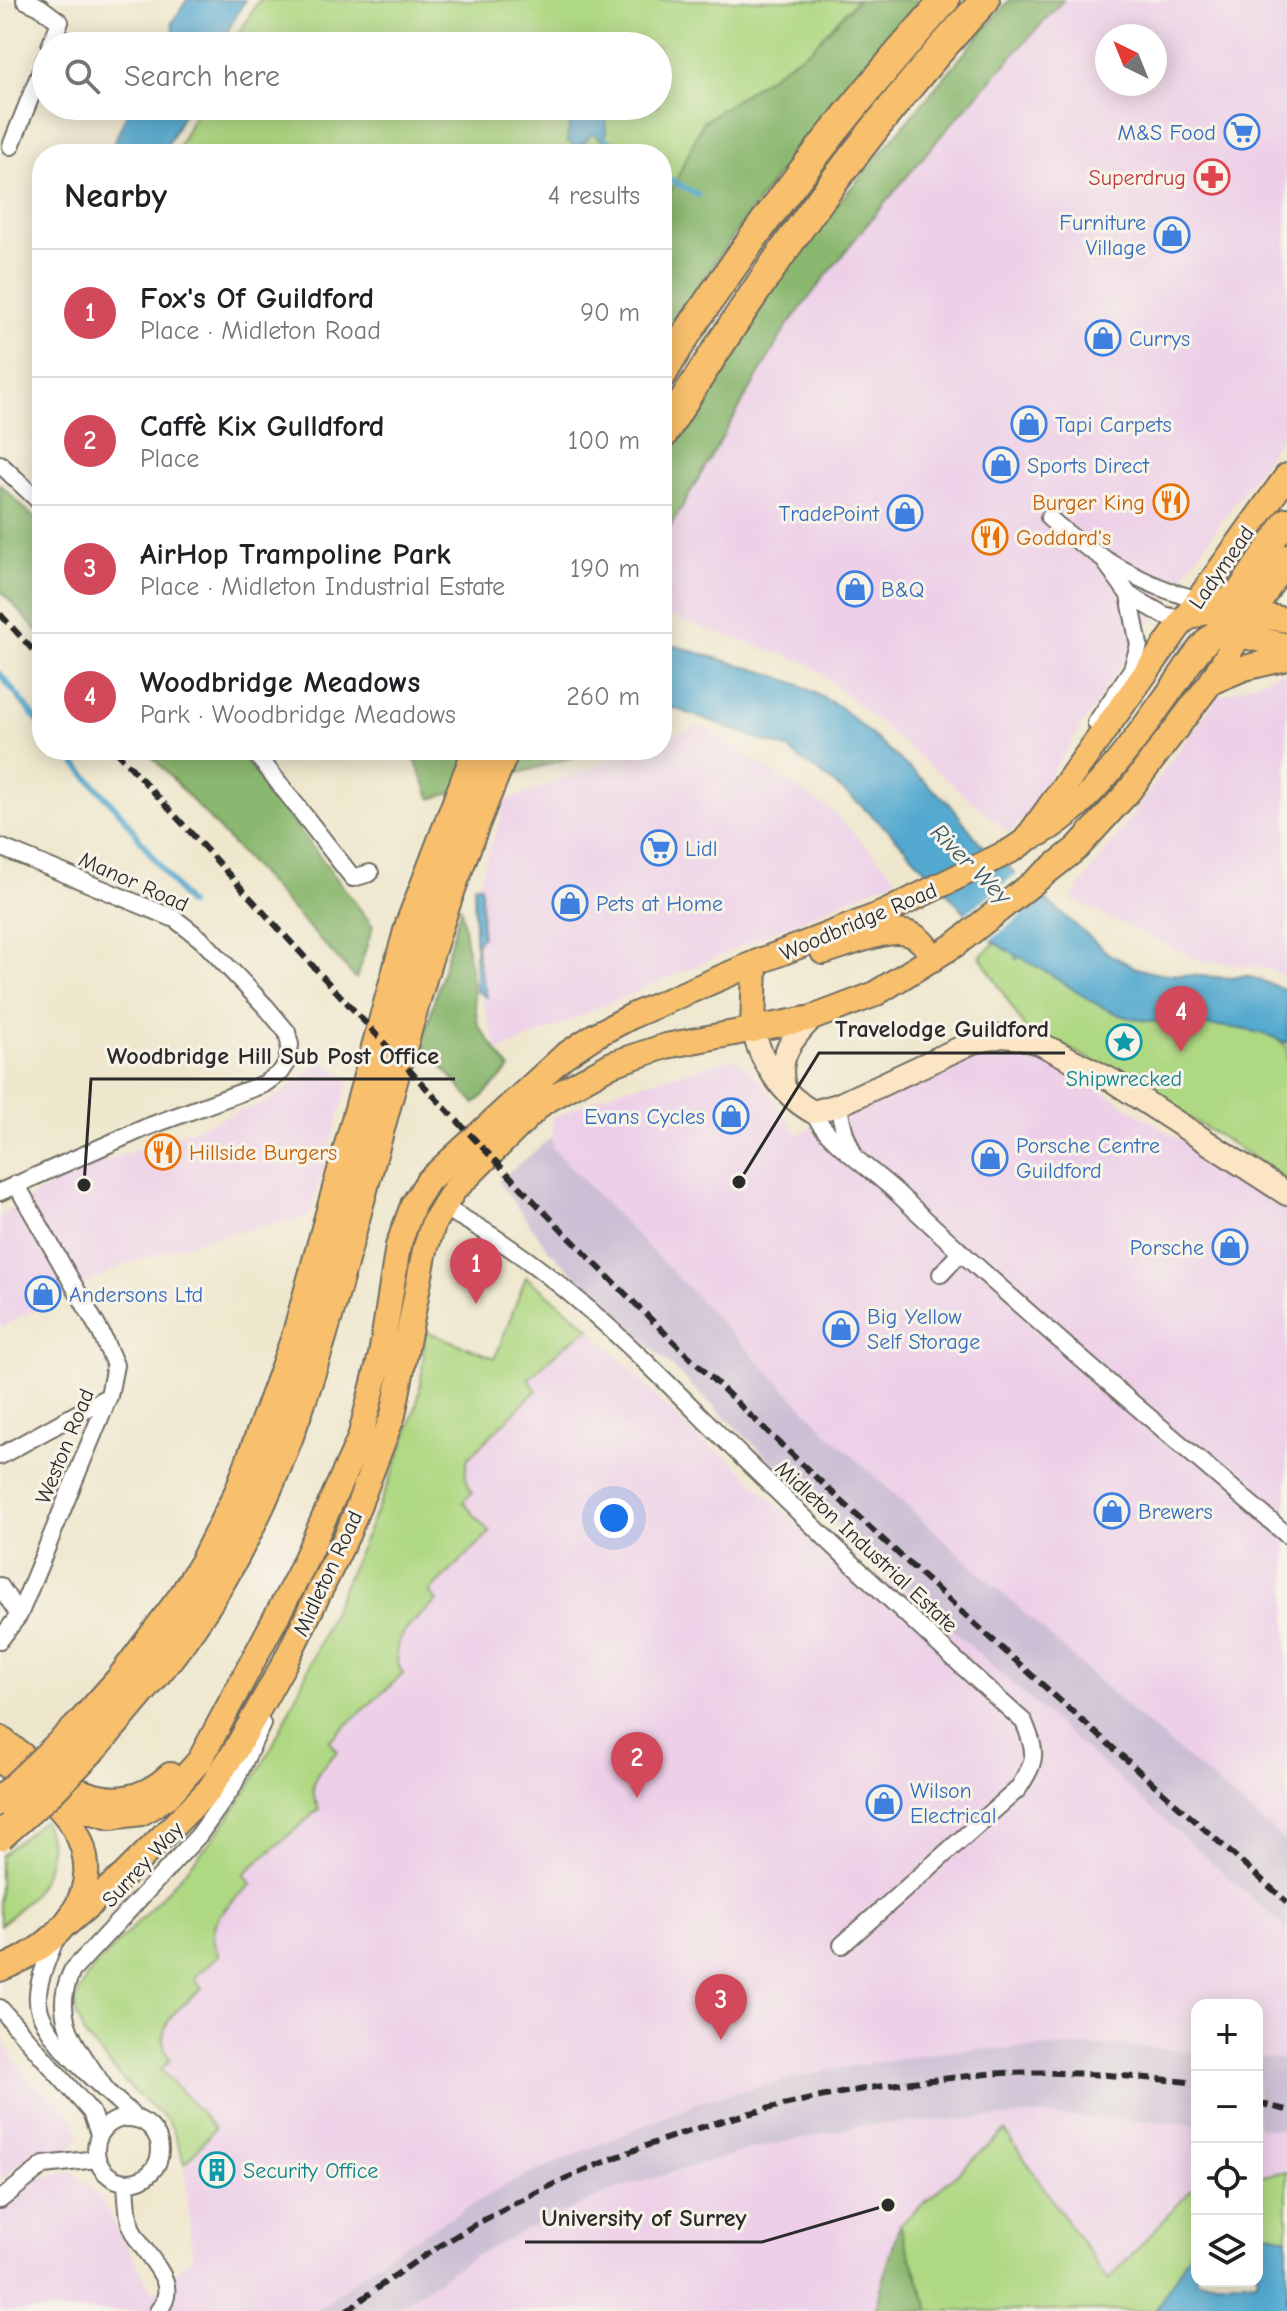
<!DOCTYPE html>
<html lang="en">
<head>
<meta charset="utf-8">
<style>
	body { margin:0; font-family:"Comic Neue",sans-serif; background:#f2f2f2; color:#202124 }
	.controls { position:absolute; right:24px; bottom:24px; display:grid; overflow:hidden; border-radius:16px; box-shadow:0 4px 20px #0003 }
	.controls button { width:72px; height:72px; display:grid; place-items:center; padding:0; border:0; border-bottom:2px solid #e0e0e0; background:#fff; color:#202124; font:40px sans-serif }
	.compass { position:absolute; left:1095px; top:24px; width:72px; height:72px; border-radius:50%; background:#fff; box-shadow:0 4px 20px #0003; rotate:317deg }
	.you { position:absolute; left:614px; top:1518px; width:28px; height:28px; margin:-20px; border:6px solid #fff; border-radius:50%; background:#1a73e8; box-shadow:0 0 0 12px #1a73e833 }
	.badge { display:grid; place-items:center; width:52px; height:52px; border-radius:50%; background:#d1495b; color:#fff; font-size:26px; font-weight:700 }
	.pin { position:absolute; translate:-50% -66px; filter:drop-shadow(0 2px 4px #0008) }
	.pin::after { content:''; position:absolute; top:42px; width:28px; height:24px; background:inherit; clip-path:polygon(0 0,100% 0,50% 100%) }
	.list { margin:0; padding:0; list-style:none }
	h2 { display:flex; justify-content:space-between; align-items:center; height:104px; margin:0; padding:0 32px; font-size:34px }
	h2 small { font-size:26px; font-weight:400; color:#757577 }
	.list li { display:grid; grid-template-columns:52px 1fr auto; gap:24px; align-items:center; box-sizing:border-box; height:128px; padding:0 32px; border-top:2px solid #e0e0e0 }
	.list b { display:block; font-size:30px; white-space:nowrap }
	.list p { margin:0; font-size:26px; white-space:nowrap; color:#757577 }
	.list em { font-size:26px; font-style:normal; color:#757577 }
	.icon { flex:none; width:44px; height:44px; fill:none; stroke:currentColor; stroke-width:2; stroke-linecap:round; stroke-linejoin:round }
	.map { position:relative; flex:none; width:1287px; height:2311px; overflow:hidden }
	.search { position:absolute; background:#fff; box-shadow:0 4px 20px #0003; left:32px; top:32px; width:640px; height:88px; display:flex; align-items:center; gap:20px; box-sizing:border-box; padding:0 28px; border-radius:44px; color:#757577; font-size:30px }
	.panel { position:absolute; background:#fff; box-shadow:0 4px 20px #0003; left:32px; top:144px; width:640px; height:616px; border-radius:32px }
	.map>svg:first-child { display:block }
</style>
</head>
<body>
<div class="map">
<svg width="1287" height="2311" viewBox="0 0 1287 2311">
	<rect width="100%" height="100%" fill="#f7f3e8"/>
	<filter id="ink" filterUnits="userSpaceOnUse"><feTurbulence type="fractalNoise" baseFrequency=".0125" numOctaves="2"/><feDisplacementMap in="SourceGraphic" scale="16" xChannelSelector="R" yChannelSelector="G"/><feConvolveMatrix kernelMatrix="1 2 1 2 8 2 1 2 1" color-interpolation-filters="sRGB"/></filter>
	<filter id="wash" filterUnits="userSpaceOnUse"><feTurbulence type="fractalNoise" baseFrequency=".006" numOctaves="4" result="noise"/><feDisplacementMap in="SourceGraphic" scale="32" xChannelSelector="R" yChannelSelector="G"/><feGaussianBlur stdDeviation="1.8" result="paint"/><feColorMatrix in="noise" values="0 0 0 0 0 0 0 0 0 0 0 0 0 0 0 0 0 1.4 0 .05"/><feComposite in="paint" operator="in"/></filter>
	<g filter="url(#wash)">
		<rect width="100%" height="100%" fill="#efe7cd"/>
		<path fill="#edd0e8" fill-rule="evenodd" d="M1063,0H1287V428L1116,672L1023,819L1008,832L810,664L662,614V541L787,326L859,234L944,132ZM1107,36H1155V84H1107Z
			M1281,672L1287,673V978L1270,969L1200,961L1071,899L1218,697Z
			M701,725L832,811L897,878L498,1052L482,1000L476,891L506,801L637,750H662V740Z
			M1000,1045L1033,1052L1083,1079L1287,1207V1843L1127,1707L833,1438L552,1148V1118L617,1090L736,1058L761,1082L798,1134L967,1056Z
			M321,1061L350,1078L309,1217L200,1240L126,1264L0,1328V1215L73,1173L266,1102L290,1088Z
			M526,1277L590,1328L694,1436L731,1460L858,1585L871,1594L892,1576L1287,1930V2060L1257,2057V2005H1197V2052L1122,2045L959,2050L704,2100L509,2183L386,2255L317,2311H0V2213L39,2178L73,2171L100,2197L153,2294L192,2257L185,2164L172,2128L163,2116L132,2090L110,2067L84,2035L76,2015V1999L87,1976L214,1837L244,1794L265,1759L290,1709L375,1514L409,1428L418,1400L425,1331L495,1358Z
			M0,2036L27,2077L73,2116L80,2134L70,2152L31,2153L0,2181Z
			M1042,2115L1197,2124V2281H1257V2127L1287,2130V2311H393L469,2259L541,2222L617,2189L744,2151L864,2125Z"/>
		<path fill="#ccbed4" d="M552,1137V1148L833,1438L1127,1707L1287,1843V1930L892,1576L549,1250L498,1181Z
			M1122,2045L1197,2052V2124L1042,2115L864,2125L744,2151L617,2189L541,2222L469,2259L393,2311H317L386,2255L509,2183L704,2100L828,2070L958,2050Z
			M1257,2057L1287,2060V2130L1257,2127Z"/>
		<path fill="#afd882" stroke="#6d8256" stroke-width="2" d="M259,0H857L813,47L662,265V154H175L199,106H658V46H232Z
			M1007,933L1200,1017L1268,1033L1287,1047V1180L1236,1146L1086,1057L1025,1028L980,956Z
			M526,1277L590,1328L564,1346L528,1379L537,1390L468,1458C464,1472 465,1480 472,1492L463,1502L490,1533L429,1592L437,1601C414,1622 383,1641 403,1674L329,1741L338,1751C319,1769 305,1783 319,1809L244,1874L252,1884C230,1904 200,1922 219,1955L194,1978L202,1988C179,2009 150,2026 170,2060L161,2070L215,2128L185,2164L172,2128L163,2116L132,2090L84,2035L76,2015V1999L87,1976C129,1930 175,1886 214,1837C270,1768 302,1682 337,1601C365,1536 397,1471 417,1403C423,1381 423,1354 425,1331L495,1358Z
			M43,1820C64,1865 34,1898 0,1925V1856Z
			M1005,2131L1108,2281L1192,2189L1197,2188V2241L1155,2311H930L899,2225Z
			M1287,2171V2238L1257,2229V2177Z"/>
		<path fill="#8bb870" stroke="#5b724e" stroke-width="2" d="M857,0H923C827,107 737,221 662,344V210L703,122L813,47Z
			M1009,0H1063L944,132L859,234L787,326L662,541V455L712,376L802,246Z
			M0,484L42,526V636L0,590Z
			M146,750H238L373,926L356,979Z
			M411,750H597L431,799Z
			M461,906L478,1025L510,1069L475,1104L422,1044Z
			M899,2225L930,2311H875Z"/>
		<path fill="#52a9cf" stroke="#3e6a7d" stroke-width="2" d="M187,0H245L219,46H163L174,29L172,23Z
			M130,106H187L163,154H109Z
			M580,106L602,108L606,119V143L592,133L582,145L575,146L567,141L570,120Z
			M662,642L771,674L800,685L840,707L950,804L980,843L1109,954L1136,968L1154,973L1232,978L1245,975L1287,990V1043C1241,1020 1184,1028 1135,1019C1103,1013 1074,989 1048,973C1038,967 1030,964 1021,957L1016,959V955L994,943L889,831L857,802L818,771L799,759L790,750L662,704Z
			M474,885H481L482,936L476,945C478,963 482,979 487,997L476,991Z
			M1257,2229L1287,2238V2311H1155L1197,2241V2281H1257Z"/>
		<path fill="#efe7cd" d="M1020,871L1048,895L988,942L963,916Z"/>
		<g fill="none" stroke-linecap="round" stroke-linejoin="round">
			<path stroke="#52a9cf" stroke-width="6" d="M607,140L627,154
				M662,175L698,195
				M0,674L42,726
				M63,750L122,815L188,904"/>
		</g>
	</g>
	<g filter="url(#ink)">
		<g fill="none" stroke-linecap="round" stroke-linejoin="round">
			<defs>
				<path id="street" d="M25,0L40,7L60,22L50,46
					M11,146L46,58
					M0,464L42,504
					M1049,518C1085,551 1149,589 1198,599
					M1129,595L1164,615L1183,620
					M1096,723L1132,669L1139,645L1129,595L1101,556
					M253,750L353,878L370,873
					M0,847L175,919L202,940L266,1007L287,1032L290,1045L287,1063L281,1072L264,1084L147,1127L0,1192
					M838,1105L845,1134L853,1153
					M813,1112C825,1139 871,1169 895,1191C1021,1310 1155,1422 1287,1535
					M442,1207C560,1267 651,1368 744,1459C836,1549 929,1637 1024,1722C1037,1753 1037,1760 1018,1789L842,1945
					M941,1274L960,1253
					M0,1456L109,1396
					M0,1586L19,1615
					M0,1640L19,1615L109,1396L115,1365L101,1333L16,1184
					M56,1937C49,1957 36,1982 38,2002C41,2040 109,2092 136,2118
					M0,2008L91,2112L99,2134
					M104,2087C79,2048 49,2018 72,1971L199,1835L232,1788L262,1724
					M96 2150a32 32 0 1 1 64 0a32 32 0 1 1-64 0Z
					M126,2182C127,2196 127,2213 131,2227C140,2254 185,2281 158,2311
					M0,2200L44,2165L97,2159"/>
				<path id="secondary" d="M753,1030C761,1062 783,1096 813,1112L838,1105L973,1042L1003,1036L1021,1038L1039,1043L1113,1081L1287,1194
					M784,1086C776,1058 793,1037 812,1018"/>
				<path id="primary" d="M1238,612L1287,620
					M1183,620L1219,606L1238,593L1287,520
					M1228,632L1287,646
					M1211,682L1244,668L1287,658
					M1034,836C1088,812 1141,731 1176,683C1190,662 1205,636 1229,624C1236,620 1245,618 1252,616
					M823,952C844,946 885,928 906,933C920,936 927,947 933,959
					M753,1030L755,963
					M0,1738C50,1777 111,1830 170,1775
					M0,1761C26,1780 56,1798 73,1826C112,1891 58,1947 0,1969
					M53,1801L110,1817L141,1813L168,1796L200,1760L298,1576L360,1438L381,1355L398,1246L413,1205L428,1181L564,1056L594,1036L634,1015L755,963L884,913L1012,850L1025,841L1287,476
					M68,1923L124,1875L209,1790L235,1751L285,1662L348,1533L393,1415L425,1250L434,1222L454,1190L542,1103L612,1064L666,1046L812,1018L873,995L956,944L1077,848L1128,792L1211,682L1287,557"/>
				<path id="highway" d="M662,375C686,332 715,292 743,252C805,164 873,81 945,0
					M662,436C757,282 862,132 985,0
					M78,1727L120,1680L182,1598L204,1562L239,1492L296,1337L410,924L477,750
					M97,1744C139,1695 182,1647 215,1591C292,1464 327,1323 365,1182C387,1105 407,1026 431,949C452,881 478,815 505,750"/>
			</defs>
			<use href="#street" stroke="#706d64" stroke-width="20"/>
			<use href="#secondary" stroke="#706d64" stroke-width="26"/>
			<use href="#primary" stroke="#706d64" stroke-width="28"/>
			<use href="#highway" stroke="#706d64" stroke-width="32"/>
			<use href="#street" stroke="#fff" stroke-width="16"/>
			<use href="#secondary" stroke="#fce5c4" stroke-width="22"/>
			<use href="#primary" stroke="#f8bf6c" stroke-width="24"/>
			<use href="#highway" stroke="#f8bf6c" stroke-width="28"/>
			<path stroke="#2b2b2b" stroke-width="6" stroke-dasharray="12 6" stroke-linecap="butt" d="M0,614L42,660
				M115,750C296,947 474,1146 665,1333C866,1529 1076,1716 1287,1902
				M1257,2103L1287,2110
				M347,2311C513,2180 722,2102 931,2080C955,2078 979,2074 1004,2073C1068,2071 1133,2076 1197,2083"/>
			<defs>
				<path id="highway-bridge" d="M0,1801L78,1727
					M0,1836L51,1791L97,1744"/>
			</defs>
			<use href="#highway-bridge" stroke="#706d64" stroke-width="32" stroke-linecap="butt"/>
			<use href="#highway-bridge" stroke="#f8bf6c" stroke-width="28"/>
		</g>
	</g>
	<defs>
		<symbol id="supermarket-ring" viewBox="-11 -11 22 22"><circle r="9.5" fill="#f7f3e8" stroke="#3f7fe0" stroke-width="1.5"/><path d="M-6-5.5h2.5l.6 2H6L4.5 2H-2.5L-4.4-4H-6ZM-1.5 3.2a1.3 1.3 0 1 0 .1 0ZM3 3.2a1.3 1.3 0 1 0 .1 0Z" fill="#3f7fe0"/></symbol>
		<symbol id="pharmacy-ring" viewBox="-11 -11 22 22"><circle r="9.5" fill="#f7f3e8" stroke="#e0444e" stroke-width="1.5"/><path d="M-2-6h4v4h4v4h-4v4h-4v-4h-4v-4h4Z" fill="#e0444e"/></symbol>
		<symbol id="shop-ring" viewBox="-11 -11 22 22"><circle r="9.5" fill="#f7f3e8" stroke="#3f7fe0" stroke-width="1.5"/><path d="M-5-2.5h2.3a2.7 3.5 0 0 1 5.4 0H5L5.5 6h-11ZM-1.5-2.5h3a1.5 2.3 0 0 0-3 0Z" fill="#3f7fe0"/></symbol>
		<symbol id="restaurant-ring" viewBox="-11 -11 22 22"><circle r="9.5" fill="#f7f3e8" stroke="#e8710a" stroke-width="1.5"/><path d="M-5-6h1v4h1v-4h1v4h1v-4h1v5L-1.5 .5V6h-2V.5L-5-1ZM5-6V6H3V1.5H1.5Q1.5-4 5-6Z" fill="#e8710a"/></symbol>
		<symbol id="sight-ring" viewBox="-11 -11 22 22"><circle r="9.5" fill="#f7f3e8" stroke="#0f9aa8" stroke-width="1.5"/><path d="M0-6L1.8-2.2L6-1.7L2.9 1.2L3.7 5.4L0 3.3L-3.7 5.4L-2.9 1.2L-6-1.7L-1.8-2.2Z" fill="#0f9aa8"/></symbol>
		<symbol id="building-ring" viewBox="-11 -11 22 22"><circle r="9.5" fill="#f7f3e8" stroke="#0f9aa8" stroke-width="1.5"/><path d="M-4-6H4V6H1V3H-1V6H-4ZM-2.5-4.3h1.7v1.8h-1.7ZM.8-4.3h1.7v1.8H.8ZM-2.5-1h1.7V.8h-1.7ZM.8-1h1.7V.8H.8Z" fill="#0f9aa8"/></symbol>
	</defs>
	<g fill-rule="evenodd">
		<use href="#supermarket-ring" x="1222" y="112" width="40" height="40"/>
		<use href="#pharmacy-ring" x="1192" y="157" width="40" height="40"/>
		<use href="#shop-ring" x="1152" y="215" width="40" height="40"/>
		<use href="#shop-ring" x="1083" y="318" width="40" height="40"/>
		<use href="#shop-ring" x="1009" y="404" width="40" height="40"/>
		<use href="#shop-ring" x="981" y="445" width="40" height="40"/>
		<use href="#restaurant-ring" x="1151" y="482" width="40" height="40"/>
		<use href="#shop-ring" x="885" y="493" width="40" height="40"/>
		<use href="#restaurant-ring" x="970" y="517" width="40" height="40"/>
		<use href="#shop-ring" x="835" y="569" width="40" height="40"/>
		<use href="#supermarket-ring" x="639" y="828" width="40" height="40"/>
		<use href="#shop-ring" x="550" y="883" width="40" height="40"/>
		<use href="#sight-ring" x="1104" y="1022" width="40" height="40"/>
		<use href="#shop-ring" x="711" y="1096" width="40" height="40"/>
		<use href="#restaurant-ring" x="143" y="1132" width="40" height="40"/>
		<use href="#shop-ring" x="970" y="1138" width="40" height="40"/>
		<use href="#shop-ring" x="1210" y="1227" width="40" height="40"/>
		<use href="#shop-ring" x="23" y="1274" width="40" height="40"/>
		<use href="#shop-ring" x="821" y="1309" width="40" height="40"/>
		<use href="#shop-ring" x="1092" y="1491" width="40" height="40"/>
		<use href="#shop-ring" x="864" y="1783" width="40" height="40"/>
		<use href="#building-ring" x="197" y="2150" width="40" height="40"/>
	</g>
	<g text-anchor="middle" stroke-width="6" stroke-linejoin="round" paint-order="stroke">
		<g font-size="22" fill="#366cbe" stroke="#f7f3e8" text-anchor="start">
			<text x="1216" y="140" text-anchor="end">M&amp;S Food</text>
			<text x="1146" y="230" text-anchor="end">Furniture<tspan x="1146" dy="25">Village</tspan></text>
			<text x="1129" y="346">Currys</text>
			<text x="1055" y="432">Tapi Carpets</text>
			<text x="1027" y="473">Sports Direct</text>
			<text x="879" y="521" text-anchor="end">TradePoint</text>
			<text x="881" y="597">B&amp;Q</text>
			<text x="685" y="856">Lidl</text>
			<text x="596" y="911">Pets at Home</text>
			<text x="705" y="1124" text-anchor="end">Evans Cycles</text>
			<text x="1016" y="1153">Porsche Centre<tspan x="1016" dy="25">Guildford</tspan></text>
			<text x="1204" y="1255" text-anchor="end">Porsche</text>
			<text x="69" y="1302">Andersons Ltd</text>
			<text x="867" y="1324">Big Yellow<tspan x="867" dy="25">Self Storage</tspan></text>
			<text x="1138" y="1519">Brewers</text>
			<text x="910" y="1798">Wilson<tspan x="910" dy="25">Electrical</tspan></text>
		</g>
		<g font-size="22" fill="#be3a42" stroke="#f7f3e8" text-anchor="end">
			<text x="1186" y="185">Superdrug</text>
		</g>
		<g font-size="22" fill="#c56008" stroke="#f7f3e8" text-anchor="start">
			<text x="1145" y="510" text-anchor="end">Burger King</text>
			<text x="1016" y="545">Goddard's</text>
			<text x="189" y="1160">Hillside Burgers</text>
		</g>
		<g font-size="22" fill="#2b2b2b" stroke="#f7f3e8">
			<text transform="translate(1221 567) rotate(-55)" y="8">Ladymead</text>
			<text transform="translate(134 881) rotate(24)" y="8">Manor Road</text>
			<text transform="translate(858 921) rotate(-23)" y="8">Woodbridge Road</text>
			<text transform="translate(64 1446) rotate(-68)" y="8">Weston Road</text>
			<text transform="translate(867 1546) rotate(43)" y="8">Midleton Industrial Estate</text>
			<text transform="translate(327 1573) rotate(-65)" y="8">Midleton Road</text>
			<text transform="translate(142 1864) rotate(-47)" y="8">Surrey Way</text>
		</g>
		<g font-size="22" fill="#0d838f" stroke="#f7f3e8">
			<text x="1124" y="1086">Shipwrecked</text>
			<text x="243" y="2178" text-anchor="start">Security Office</text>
		</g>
		<g font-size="24" font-style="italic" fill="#395764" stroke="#f7f3e8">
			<text transform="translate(971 864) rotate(45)" y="8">River Wey</text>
		</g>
	</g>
	<path fill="none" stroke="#2b2b2b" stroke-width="3" d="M739 1182L819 1053H1065M84 1185L91 1079H455M888 2205L762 2242H525"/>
	<g fill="#2b2b2b" stroke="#f7f3e8" stroke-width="3">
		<circle cx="739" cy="1182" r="8"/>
		<circle cx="84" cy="1185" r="8"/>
		<circle cx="888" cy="2205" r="8"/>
	</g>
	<g font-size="24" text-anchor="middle" font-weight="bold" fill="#2b2b2b" stroke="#f7f3e8" stroke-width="6" stroke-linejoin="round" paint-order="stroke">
		<text x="942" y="1037">Travelodge Guildford</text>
		<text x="273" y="1064">Woodbridge Hill Sub Post Office</text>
		<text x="644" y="2226">University of Surrey</text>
	</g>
</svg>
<div class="controls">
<button>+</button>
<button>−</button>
<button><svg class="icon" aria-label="locate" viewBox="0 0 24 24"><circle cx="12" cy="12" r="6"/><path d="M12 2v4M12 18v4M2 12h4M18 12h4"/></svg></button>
<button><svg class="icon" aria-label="layers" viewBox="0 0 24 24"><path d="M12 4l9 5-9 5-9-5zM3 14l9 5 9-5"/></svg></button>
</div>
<svg class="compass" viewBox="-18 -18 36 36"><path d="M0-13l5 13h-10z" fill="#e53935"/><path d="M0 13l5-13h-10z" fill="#757577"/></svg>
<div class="you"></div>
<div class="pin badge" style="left:476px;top:1304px">1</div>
<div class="pin badge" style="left:637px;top:1798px">2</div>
<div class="pin badge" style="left:721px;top:2040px">3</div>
<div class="pin badge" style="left:1181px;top:1052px">4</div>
<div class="search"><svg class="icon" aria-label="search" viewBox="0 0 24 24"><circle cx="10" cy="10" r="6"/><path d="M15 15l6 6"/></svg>Search here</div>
<section class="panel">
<h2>Nearby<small>4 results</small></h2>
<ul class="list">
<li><span class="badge">1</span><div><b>Fox's Of Guildford</b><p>Place · Midleton Road</p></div><em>90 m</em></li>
<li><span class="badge">2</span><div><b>Caffè Kix Gulldford</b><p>Place</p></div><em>100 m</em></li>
<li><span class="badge">3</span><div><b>AirHop Trampoline Park</b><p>Place · Midleton Industrial Estate</p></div><em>190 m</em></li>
<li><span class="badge">4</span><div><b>Woodbridge Meadows</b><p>Park · Woodbridge Meadows</p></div><em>260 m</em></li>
</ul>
</section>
</div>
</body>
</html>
